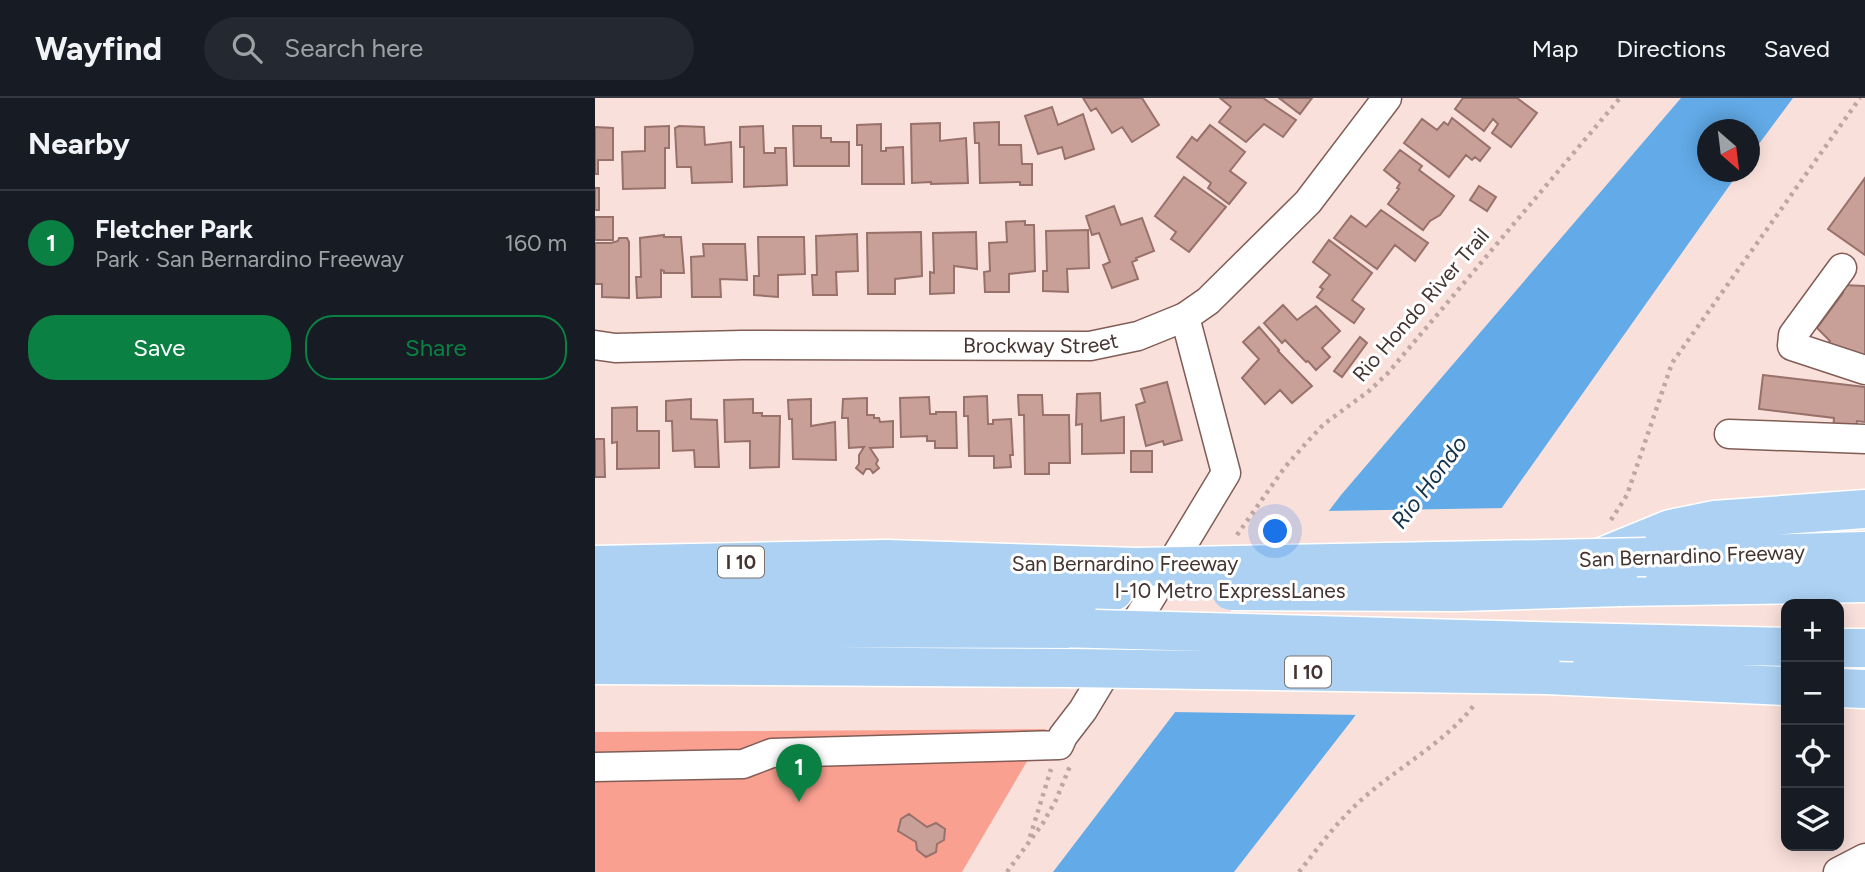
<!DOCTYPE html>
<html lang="en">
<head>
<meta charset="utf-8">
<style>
	body { margin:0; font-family:Figtree,sans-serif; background:#242831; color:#f1f3f6 }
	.controls { position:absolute; right:21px; bottom:21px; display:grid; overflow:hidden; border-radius:14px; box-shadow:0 4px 18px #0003 }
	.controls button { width:63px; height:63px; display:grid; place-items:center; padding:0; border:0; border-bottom:2px solid #363941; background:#171b24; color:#f1f3f6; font:35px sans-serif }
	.compass { position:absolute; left:1102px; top:21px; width:63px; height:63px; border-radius:50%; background:#171b24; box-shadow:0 4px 18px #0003; rotate:152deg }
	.you { position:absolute; left:681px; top:434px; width:24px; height:24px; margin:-18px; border:5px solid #fff; border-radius:50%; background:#1a73e8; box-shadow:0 0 0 10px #1a73e833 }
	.badge { display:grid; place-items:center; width:46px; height:46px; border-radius:50%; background:#0b8043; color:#fff; font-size:23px; font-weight:700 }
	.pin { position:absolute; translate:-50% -58px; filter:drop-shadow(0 2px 4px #0008) }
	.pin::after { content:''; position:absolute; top:37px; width:24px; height:21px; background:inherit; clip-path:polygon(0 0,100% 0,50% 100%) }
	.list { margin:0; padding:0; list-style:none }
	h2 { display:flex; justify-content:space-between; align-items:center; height:91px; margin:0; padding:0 28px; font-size:30px }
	h2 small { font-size:23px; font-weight:400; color:#9ea1a6 }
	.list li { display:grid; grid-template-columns:46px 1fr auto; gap:21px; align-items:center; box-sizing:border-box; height:105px; padding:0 28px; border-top:2px solid #363941 }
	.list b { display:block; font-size:26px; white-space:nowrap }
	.list p { margin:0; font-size:23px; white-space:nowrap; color:#9ea1a6 }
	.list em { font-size:23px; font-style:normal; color:#9ea1a6 }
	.actions { display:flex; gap:14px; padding:21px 28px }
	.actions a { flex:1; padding:16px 0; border:2px solid #0b8043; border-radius:28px; text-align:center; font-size:24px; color:#0b8043 }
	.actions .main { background:#0b8043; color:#fff }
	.icon { flex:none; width:38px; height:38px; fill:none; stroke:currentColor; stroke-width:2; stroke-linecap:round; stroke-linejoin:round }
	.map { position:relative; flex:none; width:1270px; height:774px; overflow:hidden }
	header { display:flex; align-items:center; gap:42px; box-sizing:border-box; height:98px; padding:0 35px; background:#171b24; border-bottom:2px solid #363941 }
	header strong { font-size:33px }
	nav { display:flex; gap:38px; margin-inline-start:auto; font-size:24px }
	.search { width:490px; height:63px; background:#242831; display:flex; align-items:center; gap:18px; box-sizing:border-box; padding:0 24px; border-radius:38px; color:#9ea1a6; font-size:26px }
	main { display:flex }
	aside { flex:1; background:#171b24 }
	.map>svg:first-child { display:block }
</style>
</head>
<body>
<header>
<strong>Wayfind</strong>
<div class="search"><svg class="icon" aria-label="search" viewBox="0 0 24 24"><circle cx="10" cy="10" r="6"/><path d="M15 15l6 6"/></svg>Search here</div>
<nav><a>Map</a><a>Directions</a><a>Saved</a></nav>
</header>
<main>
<aside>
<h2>Nearby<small></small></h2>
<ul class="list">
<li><span class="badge">1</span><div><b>Fletcher Park</b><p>Park · San Bernardino Freeway</p></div><em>160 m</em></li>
</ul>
<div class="actions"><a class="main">Save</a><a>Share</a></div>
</aside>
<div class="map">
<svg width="1270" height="774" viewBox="0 0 1270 774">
	<rect width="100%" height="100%" fill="#fae0db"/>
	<path fill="#faa091" d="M451,631L367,774H0V634Z"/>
	<path fill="#62abe8" d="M1086,0H1198L1155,58L1154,32H1112V74H1144L757,622L639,774H458L746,397Z"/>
	<path fill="#fae0db" d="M911,410L766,617L576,614L730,413Z"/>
	<path fill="#c8a098" stroke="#97716a" stroke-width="2" d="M488,0H547L564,27L537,44L527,29L517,35L501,10L496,13Z
		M668,0L701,22L688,39L669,26L651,44L624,24L636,9L625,0Z
		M684,0H717L705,16Z
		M868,0H922L942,15L916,49L897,35L903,26L898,21L889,33L860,11Z
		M457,9L463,27L488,16L499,51L470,61L467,49L443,56L430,18Z
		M857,20L895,50L885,63L880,59L877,62L871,57L854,79L809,45L827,21L842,32L849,24L853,27Z
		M404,24V47H426L427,66H437V87H425V84L385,85L384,45H380L379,25Z
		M345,25V43L371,40L373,85L336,86V84L317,85L316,26Z
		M286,26V53H291V50L308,49L309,86H267V47H262V27Z
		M615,27L650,54L635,73L651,85L634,106L613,90L616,85L582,59L597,39L602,43Z
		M74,28V50H70V90L28,91L27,54L50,53V29Z
		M84,28L109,29L110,47L136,44L137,84L97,85L96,69H82L80,30Z
		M168,28L169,55H180V50H191L192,87L149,89V49H145V29Z
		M198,28H226V40H236V44H254V68H199Z
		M0,29L18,30V62H3V76H0Z
		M805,52L827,68L824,72L859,98L845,117L835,123L828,132L793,106L804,91L802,90L805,85L789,72Z
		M589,79L631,109L594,154L576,141L581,134L560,118Z
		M1270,80V157L1233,131Z
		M884,88L901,99L892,113L875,102Z
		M0,90H4V112H0Z
		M519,108L526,127L547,120L559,153L541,160L542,162L537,164L543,181L517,190L508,167L515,164L504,135L497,137L491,118Z
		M786,112L833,145L820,163L800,147L782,171L739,140L756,118L771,129Z
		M0,119H18V142H0Z
		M430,123V127H439L440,173L414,176V194H390L389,174L395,173L394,145L412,144L411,124Z
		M493,132L494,170L472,171L473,194L448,193V173H452L451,133Z
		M326,134L327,178L300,181V196H273L272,135Z
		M381,134L382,171L359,168V195L335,196V174L339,175L338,135Z
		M262,136L263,173L241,174L242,197H218L217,177H222L221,138Z
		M69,137V139H86L89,175H69V173L66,172V199L42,200L41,179H46L45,140Z
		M163,139H209L210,176L183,177V199L159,197V178H164Z
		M24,140H32L34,144V200L7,199V186H0V145H16L23,143Z
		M734,142L777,175L757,202L769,211L759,225L722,199L728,191L725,189L735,177L718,164Z
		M108,146H150L152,182L125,181L126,199H97L96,159L109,158Z
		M1248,187L1270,188V259L1230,249L1235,243L1222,230L1248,195Z
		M688,207L702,222L721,208L745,233L727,250L735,259L721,272L713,263L711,264L690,242L687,245L669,225Z
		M664,229L684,252L683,253L717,288L697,305L685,292L670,306L647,280L664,261L648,244Z
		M765,239L772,245L747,279L739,273Z
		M1168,277L1270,289V324L1262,323L1260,335L1238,332L1239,320L1164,311Z
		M572,284L587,342L569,347L568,343L551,348L541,307L550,304L546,291Z
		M505,295L506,323L529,319V355L487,356V326L481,327L482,296Z
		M423,297H447L448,317H474L475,365H454V376H430L429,317H424Z
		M392,298L393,326H398V322L416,321L418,357H415L416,369L399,370V358H374L373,318H369V299Z
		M334,299L335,316H341V314H361L362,350H340V343H332V338L306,339L305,300Z
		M272,300V317H279V320H284L285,324L298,323V349L275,350L283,362L281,366L284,370L278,375L275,371H271L268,376L261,370L264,366V357L269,349L254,350L253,320H247L248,301Z
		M96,301V321L122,322L124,369H100L99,352L78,353L77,323H71V303Z
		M158,301V315H167V318H185L184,369L155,370V343L130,344L129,302Z
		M216,301V328L240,324L241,362L198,361L197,321H194L193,302Z
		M42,309V333H64V370L22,371V344L17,345V310Z
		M0,341H9L10,379H0Z
		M536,353H557V374H536Z
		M314,716L332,729L341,725L350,731L349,742L342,746L341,754L331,759L322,752L321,744L303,733L306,721Z"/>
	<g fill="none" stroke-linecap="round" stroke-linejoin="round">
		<defs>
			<g id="minor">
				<path d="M1247,170L1198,237L1197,248L1270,272"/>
				<path id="s1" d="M0,247L20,250L147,247L495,248L543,238L590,219L613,203L713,104L792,0"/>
				<path d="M1134,336L1270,341"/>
				<path d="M0,669L148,666L177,655L464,647L468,638L488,612L631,375L590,219"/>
				<path d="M1243,774L1270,760"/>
			</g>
			<path id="highway" d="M1051,459L1270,453
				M1004,460L1075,431L1119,422L1270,411
				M0,467L291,461L541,469
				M1026,489L1270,485
				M0,499L519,493
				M0,530L500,531
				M979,544L1191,549
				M1244,550H1270
				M0,567L474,570
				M951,577L1191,588
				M1244,590L1270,591"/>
		</defs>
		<use href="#minor" stroke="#815d56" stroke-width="31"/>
		<use href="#highway" stroke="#fff" stroke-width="41"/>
		<path stroke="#bea7a3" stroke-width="4.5" stroke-dasharray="3.5 5" stroke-linecap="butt" d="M1016,422L1032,397L1077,265L1265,0
			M642,437L690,369L713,343L729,326L774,293L793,275L1025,0
			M435,739L456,671
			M412,774L448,725L461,702L475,668
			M704,774C723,750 741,725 764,704C801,670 849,646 880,606"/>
		<use href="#minor" stroke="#fff" stroke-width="28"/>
		<use href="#highway" stroke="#acd1f3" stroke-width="38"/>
		<defs>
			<path id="highway-bridge" d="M541,469L1051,459
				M636,493L863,494L1026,489
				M500,531L979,544
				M474,570L951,577"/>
		</defs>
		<use href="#highway-bridge" stroke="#fff" stroke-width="41" stroke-linecap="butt"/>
		<use href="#highway-bridge" stroke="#acd1f3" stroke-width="38"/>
	</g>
	<g text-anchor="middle" stroke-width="6" stroke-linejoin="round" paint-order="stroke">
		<g fill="#fff" stroke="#7d7270" stroke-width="2">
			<rect x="123" y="448.5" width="46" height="31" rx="5"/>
			<rect x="690" y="558.5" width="46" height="31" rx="5"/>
		</g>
		<g font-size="19" font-weight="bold" fill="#453532">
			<text x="146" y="471">I 10</text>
			<text x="713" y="581">I 10</text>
		</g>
		<g font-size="21" fill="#453532" stroke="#fff">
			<text transform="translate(826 207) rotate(-49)" y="7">Rio Hondo River Trail</text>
			<text dy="7" stroke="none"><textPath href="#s1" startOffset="446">Brockway Street</textPath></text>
			<text transform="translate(1097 458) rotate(-2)" y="7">San Bernardino Freeway</text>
			<text x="530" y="473">San Bernardino Freeway</text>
			<text x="635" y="500">I-10 Metro ExpressLanes</text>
		</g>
		<g font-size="23" font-style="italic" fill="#13324c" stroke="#fff">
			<text transform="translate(834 384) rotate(-53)" y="8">Rio Hondo</text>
		</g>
	</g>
</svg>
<div class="controls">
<button>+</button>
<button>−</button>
<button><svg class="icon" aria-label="locate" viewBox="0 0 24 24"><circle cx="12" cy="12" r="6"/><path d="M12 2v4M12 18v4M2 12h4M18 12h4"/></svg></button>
<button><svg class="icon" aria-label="layers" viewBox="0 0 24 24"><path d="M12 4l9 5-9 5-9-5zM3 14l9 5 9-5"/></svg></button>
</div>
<svg class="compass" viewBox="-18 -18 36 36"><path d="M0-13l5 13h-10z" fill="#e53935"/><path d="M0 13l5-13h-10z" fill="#9ea1a6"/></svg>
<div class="you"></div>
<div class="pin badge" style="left:204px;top:704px">1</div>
</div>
</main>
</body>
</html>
